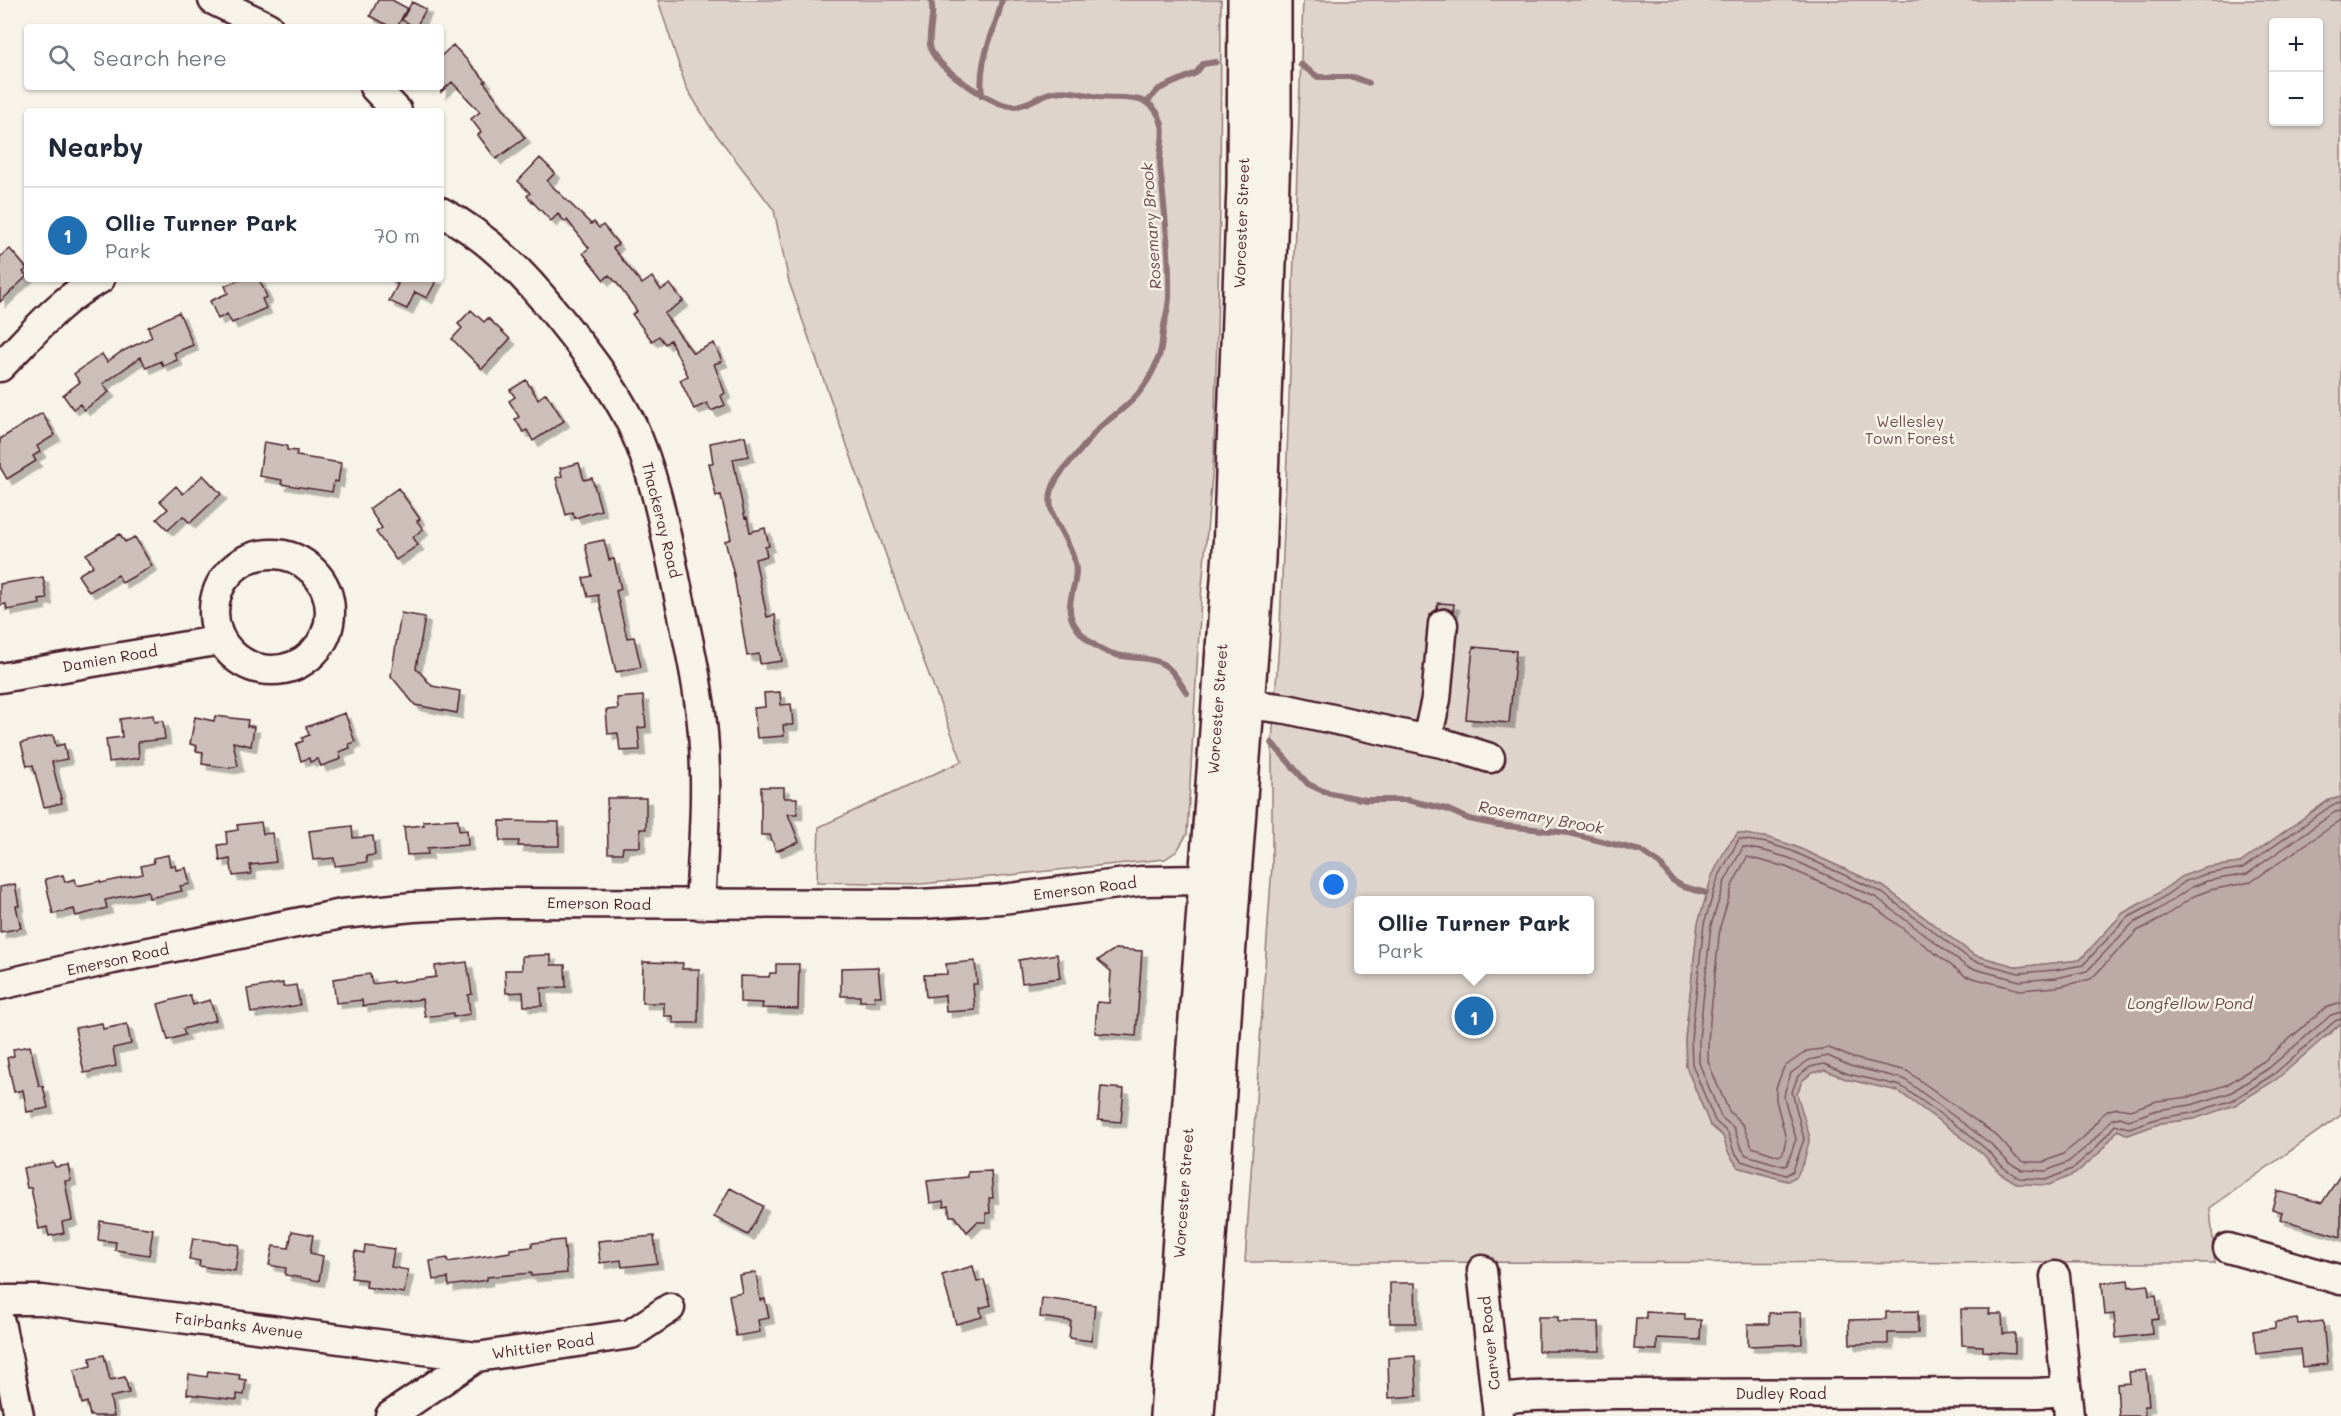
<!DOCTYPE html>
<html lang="en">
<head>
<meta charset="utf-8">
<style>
	body { margin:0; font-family:Mali,sans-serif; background:#f6f6f7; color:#1f2937 }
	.controls { position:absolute; right:18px; top:18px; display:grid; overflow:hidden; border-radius:6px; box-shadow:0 2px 4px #0004 }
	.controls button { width:54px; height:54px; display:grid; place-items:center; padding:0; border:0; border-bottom:2px solid #e0e1e3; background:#fff; color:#1f2937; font:30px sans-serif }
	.you { position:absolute; left:1334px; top:885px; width:21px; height:21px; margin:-15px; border:4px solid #fff; border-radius:50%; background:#1a73e8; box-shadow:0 0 0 9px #1a73e833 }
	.badge { display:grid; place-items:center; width:39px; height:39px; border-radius:50%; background:#1f6fb2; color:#fff; font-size:20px; font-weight:700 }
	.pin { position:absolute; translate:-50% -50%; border:3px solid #fff; box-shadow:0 2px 6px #0006 }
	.popup { position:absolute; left:1354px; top:896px; width:240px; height:78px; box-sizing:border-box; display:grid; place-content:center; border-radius:6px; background:#fff; filter:drop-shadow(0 2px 4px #0005); font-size:20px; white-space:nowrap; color:#747a83 }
	.popup b { font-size:22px; color:#1f2937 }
	.popup::after { content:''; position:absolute; left:50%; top:100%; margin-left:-12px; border:12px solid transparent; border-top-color:#fff }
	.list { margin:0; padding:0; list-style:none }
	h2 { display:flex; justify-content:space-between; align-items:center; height:78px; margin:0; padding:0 24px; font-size:26px }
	h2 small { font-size:20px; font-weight:400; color:#747a83 }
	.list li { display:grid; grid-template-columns:39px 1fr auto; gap:18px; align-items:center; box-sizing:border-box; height:96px; padding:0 24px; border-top:2px solid #e0e1e3 }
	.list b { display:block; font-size:22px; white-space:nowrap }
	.list p { margin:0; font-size:20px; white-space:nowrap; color:#747a83 }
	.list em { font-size:20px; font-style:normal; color:#747a83 }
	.icon { flex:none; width:33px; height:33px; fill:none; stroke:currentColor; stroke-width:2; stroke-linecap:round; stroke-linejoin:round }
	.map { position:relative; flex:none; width:2341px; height:1416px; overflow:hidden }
	.search { position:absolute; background:#fff; box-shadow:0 2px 4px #0004; left:24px; top:24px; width:420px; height:66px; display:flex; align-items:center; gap:15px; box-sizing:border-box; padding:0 21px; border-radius:6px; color:#747a83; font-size:22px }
	.panel { position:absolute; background:#fff; box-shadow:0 2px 4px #0004; left:24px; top:108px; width:420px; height:174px; border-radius:6px }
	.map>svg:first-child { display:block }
</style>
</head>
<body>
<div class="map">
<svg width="2341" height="1416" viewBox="0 0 2341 1416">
	<defs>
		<filter id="shadow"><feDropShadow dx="5.5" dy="5.5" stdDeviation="0" flood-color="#0004"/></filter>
	</defs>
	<rect width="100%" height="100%" fill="#f7f3e8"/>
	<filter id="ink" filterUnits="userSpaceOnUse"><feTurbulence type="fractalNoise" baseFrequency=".0167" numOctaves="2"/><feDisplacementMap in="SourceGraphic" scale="12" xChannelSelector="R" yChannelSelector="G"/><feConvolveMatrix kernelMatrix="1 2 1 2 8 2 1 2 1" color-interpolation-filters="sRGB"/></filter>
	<g filter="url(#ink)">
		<path fill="#ded4cc" stroke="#947a7c" stroke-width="1.5" fill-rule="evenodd" d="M658,0H1221L1220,210L1214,453L1201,598L1187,834L1177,851L1165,859L922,884L817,882L819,827L962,761L920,651L789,282L774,210L709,125L686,87Z
			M1303,0H2341V797L2329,800L2240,863L2204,868L2123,913L2080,960L2018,967L1974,955L1884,887L1794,846L1769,838L1738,833L1726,848L1698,923L1685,1039L1686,1066L1710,1125L1723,1136L1728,1152L1738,1167L1787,1181L1802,1115L1797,1094L1802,1081L1812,1073L1825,1070L1846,1079L1898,1091L1960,1136L1983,1154L2000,1173L2018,1184L2099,1153L2118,1130L2128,1135L2161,1123L2194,1119L2329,1035L2341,1023V1115L2210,1208L2215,1263L1245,1262L1272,865V743L1280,627L1287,456ZM2274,22H2318V122H2274ZM1358,900H1589V970H1358Z"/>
		<path fill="#bcaaa7" stroke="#8e7275" stroke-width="1.5" d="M2341,797V1023L2277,1079L2235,1105L2194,1119L2161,1123L2128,1135L2118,1130L2099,1153L2075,1174L2049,1185L2018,1184L2000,1173L1983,1154L1960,1136L1898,1091L1846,1079L1825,1070L1812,1073L1802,1081L1797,1094L1810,1138L1804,1161L1797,1176L1788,1181L1738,1167L1728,1152L1723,1136L1710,1125L1686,1066L1685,1039L1698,923L1712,876L1726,848L1738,833L1769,838L1794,846L1884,887L1974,955L2018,967L2080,960L2123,913L2149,899L2183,876L2204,868L2240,863L2329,800Z"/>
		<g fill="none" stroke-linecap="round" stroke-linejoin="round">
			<path stroke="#78575d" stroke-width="1.5" d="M2341,803L2332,805L2243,868L2206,874L2186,881L2152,905L2127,918L2083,965L2055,970L2019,973L1971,960L1881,892L1792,851L1767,843L1739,839L1718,878L1704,924L1691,1039L1692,1064L1715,1121L1728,1133L1733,1149L1741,1161L1786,1175L1793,1171L1804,1139L1792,1092L1798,1076L1810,1067L1824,1064L1848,1074L1901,1086L1964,1131L1987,1150L2004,1168L2019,1178L2048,1179L2072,1169L2095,1149L2115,1125L2129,1128L2159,1118L2192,1113L2233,1100L2274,1074L2335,1021L2341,1019
				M2341,811L2335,812L2247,874L2207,881L2190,888L2156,911L2132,924L2087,971L2056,978L2020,981L1967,967L1877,898L1789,858L1765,851L1743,847L1725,881L1711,925L1699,1039V1063L1721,1117L1734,1128L1740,1146L1746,1155L1784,1166L1787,1165L1796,1139L1784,1098L1785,1091L1791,1073L1809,1060L1828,1056L1850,1066L1904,1079L1991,1144L2009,1163L2022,1170L2046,1171L2068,1162L2090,1144L2112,1119L2120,1117L2129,1120L2157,1110L2191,1105L2230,1093L2269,1068L2331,1015L2341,1012
				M2341,820L2251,882L2210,890L2194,896L2161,919L2137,931L2091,979L2057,987L2020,990L1965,976L1873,906L1786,867L1747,857L1733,884L1720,927L1708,1040V1061L1717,1084L1729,1111L1743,1125L1752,1147L1779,1156L1783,1153L1786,1139L1776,1100V1088L1784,1067L1807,1051L1829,1048L1853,1058L1907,1071L1997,1136L2015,1156L2024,1162H2044L2063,1154L2083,1138L2101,1116L2109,1110L2118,1108L2130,1110L2157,1101L2189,1097L2226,1085L2264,1061L2325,1008L2341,1003"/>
			<path stroke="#8e7275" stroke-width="6" d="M931,0C936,17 926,35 931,50C939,69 991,105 1012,106C1027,107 1040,94 1054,92C1069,89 1085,95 1099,97C1124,100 1154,91 1162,125C1165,137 1159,152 1160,165C1164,208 1170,252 1169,296C1169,307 1165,319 1163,331C1162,339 1162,348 1159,356C1155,369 1146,385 1137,395C1125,409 1111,417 1099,428C1092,435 1086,444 1079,452C1066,467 1046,484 1051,508C1055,527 1071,543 1075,563C1080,583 1063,603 1073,622C1082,638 1099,651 1117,655C1133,659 1151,656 1166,666C1174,671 1181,685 1187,693
				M1300,64L1318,77H1353L1369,83
				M982,96C978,56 994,37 1002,0
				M1147,102L1159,89L1196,73L1203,64L1216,62
				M1272,743L1308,784L1325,792L1366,800H1407L1446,809L1469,819L1498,825L1569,833L1641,851L1660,864L1672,880L1684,887L1706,893"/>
		</g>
		<path fill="#ccbfb9" stroke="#4a1f2b" stroke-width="1.5" filter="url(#shadow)" d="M378,0H392L407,8L397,27H391L370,16Z
			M412,2L426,9L416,27L402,20Z
			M453,45L486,81L484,82L525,138L496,159L478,135L481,132L471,119L480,112L452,82L441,92V56Z
			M540,158L555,173L547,181L591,224L594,222L599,228L603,225L618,244L613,248L642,284L652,277L661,290L670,284L683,301L664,314L693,353L714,343L722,361L714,364L725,393L721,396L725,405L711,411L707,403L694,409L680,380L688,376L670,340L665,344L659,336L652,341L632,314L637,311L616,282L609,275L604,280L583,253L589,248L567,220L565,222L558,214L551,221L527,196L530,193L518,181Z
			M10,249L27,269L23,272L27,276L0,302V257Z
			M241,279H259L267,297L262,299L266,308L232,323L227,314L218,319L210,301L228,293L225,286Z
			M388,279H437L427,298L415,292L407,309L389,301L398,284Z
			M471,310L484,322L488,318L510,339L482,369L452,339L462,328L458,324Z
			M179,312L193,345L174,353L177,360L163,366L161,361L146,368L141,357L103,384L109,392L84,410L80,404L73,409L63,395L80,382L74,374L102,354L107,362L121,352L152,337L148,327Z
			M526,380L538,399L546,393L564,421L533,441L527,430L523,432L515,419L519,417L509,401L515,397L510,390Z
			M42,413L55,435L37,446L40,452L33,456L36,461L7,479L0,467V439Z
			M745,436L749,456L733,459L745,518L747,517L750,532L765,528L769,546L765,547L767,556L755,559L767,617L775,615L782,661L760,664L759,654L747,656L734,575L725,541L731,539L721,495L716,496L709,463H713L710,443Z
			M264,442L287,446V450L297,451L296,456L341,463L338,482L334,481L332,492L281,484L282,480L259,476Z
			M579,463L584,480L592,478L601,510L575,518L573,512L566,515L556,478L562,476L560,468Z
			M203,475L221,494L190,523L183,516L168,530L157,519L168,509L160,501L176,486L183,494Z
			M398,488L420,519L417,521L423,529L413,537L418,545L396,560L376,532L382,528L369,509Z
			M120,534L125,542L135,537L152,566L122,583L118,575L89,592L78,575L93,566L86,554Z
			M604,540L609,560L614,559L621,589L616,591L627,638L634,637L641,667L616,672L598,595L588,597L583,578L592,576L585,544Z
			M43,577L47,599L39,600L40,604L7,610L6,604L0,605V584Z
			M1438,603L1454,604L1453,611L1445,608L1437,609Z
			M401,613L425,617L416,668L432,686L460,691L457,713L415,705L391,676Z
			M1473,647L1516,651L1509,723L1466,719Z
			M780,692L781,705L791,704L793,725H783L784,736L757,738L754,708L765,707L764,693Z
			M643,696L646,727L638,728L640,750L620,751L618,733L608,734L606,710L618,709L617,698Z
			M345,713L355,742L349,744L350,748L339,752L341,759L321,766L318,759L310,762L309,758L301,761L296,744L303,741L302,738L309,735L306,727Z
			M153,715L154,722L163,721L165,739L138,742L139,758L109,762L106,739L122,737L120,719Z
			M215,716L248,720L247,726L254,727L251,746L233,742L238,766L230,768L202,764L203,752L196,751L197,746L190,744L195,717L214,721Z
			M53,735L56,746L64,744L67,759L52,762L62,803L44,807L33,765L27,766L21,743Z
			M761,787H784V798H797V814H788L799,842L776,851L770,835H761Z
			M607,798H646V829H640V847H623L622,853H608Z
			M458,819L459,831L467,830L468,845L427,848L428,854L407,855L404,827L424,825L423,821Z
			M500,821L559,822V846H518L519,841H500Z
			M261,822L263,834L272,833L276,862L250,865L251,874L233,876L230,859L220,861L218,845L227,844L226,832L238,830L237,825Z
			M352,826L353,838L373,836L375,855L366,856L367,862L335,866L334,858L313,860L309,831Z
			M168,855L170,866L175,865L176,870L186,868L190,884L180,886L182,891L149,898L148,891L105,900L107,908L76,916L74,909L53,914L45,879L63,875L65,882L75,879L77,886L100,881L101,883L143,874L141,866L154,863L153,858Z
			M15,884L19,906H16L21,928L0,932V887Z
			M1115,949L1142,951L1136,1036L1095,1033L1097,1002L1109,1003L1111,971L1098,960Z
			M1057,954L1060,978L1022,983L1019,960Z
			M551,955V965H565L566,987L541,988L542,1006H524L523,992L506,993L505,970H522V956Z
			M975,961L977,984H973L975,1010L946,1012L945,995L926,997L924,975L947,974L946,964Z
			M467,962L472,994L468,995L470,1014L453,1017V1013L425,1017L422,999L363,1006L362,1000L336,1003L333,979L370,974L372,984L393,981V983L436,977L435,966Z
			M643,962L683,963L682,969H699L698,1023H673V1016H664V1003H642Z
			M776,964H799L798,1009L762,1008L763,1003L740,1002V976L769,977L770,973H776Z
			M878,967L881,996H874L875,1001H860V996H841V968Z
			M283,983V987L296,985L300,1005L251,1013L247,989Z
			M190,995L193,1005L210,1000L216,1020L183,1029L185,1035L168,1040L158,1004Z
			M102,1023L103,1029L127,1024L131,1044L113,1048L116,1066L84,1073L75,1028Z
			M30,1046L39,1086H43L48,1108L27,1112L23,1090L14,1092L7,1058L14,1056L13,1049Z
			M1101,1087L1124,1089L1121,1122L1098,1120Z
			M53,1162L55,1167L68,1165L71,1180L65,1181L72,1220L62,1222L64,1233L49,1236L47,1227L39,1229L31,1188H27L23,1168Z
			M991,1171L993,1198H989L990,1213H986V1222H977L967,1232L955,1216H950L948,1206L944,1207L943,1201L930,1203L927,1181L968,1177V1172Z
			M2341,1174V1237L2280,1219L2282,1212L2272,1209L2277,1191L2322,1203Z
			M730,1188L763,1206L748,1235L714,1217Z
			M100,1221L153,1229L149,1255L115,1250L116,1242L98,1240Z
			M292,1231L313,1235L310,1253L323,1256L319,1281L285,1275L286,1268L269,1265L273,1246L289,1248Z
			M654,1236L657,1263L622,1267L621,1260L600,1263L598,1241Z
			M193,1238L239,1245L235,1271L199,1266L200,1261L189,1259Z
			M564,1240L567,1273L531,1276V1273L487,1277V1280L449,1286L448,1278L433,1280L430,1261L447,1258L448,1262L510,1252V1249L532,1247V1243Z
			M365,1245L394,1249L391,1267L408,1270L404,1293L366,1287L367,1280L351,1278L355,1251L364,1253Z
			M973,1266L977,1282L984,1280L991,1305L980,1308L982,1317L956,1324L942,1275Z
			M756,1272L760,1300L765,1299L769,1318L758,1320L760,1332L736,1336L729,1295L742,1292L739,1275Z
			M2128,1280L2129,1287L2148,1285L2149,1296L2156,1295L2159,1319L2151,1320L2152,1334L2116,1338L2114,1314L2105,1315L2102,1283Z
			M1390,1283H1415L1416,1323H1390Z
			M1042,1298L1095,1305L1091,1341L1069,1338L1071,1321L1040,1317Z
			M1961,1309H1990L1989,1314H2002L2003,1334L2015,1333V1353L1983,1351V1346L1962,1345Z
			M1918,1311V1333H1888V1344H1850L1849,1320L1886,1319V1312Z
			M1646,1312L1685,1314V1320H1701L1700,1340L1657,1338V1350L1634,1349L1636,1318H1646Z
			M1801,1312L1802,1344L1748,1346V1324H1769V1313Z
			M1538,1317H1558V1322H1599L1600,1351H1538Z
			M2297,1319L2298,1324L2323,1321L2327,1364L2302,1367L2300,1349L2256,1354L2253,1331L2275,1328V1322Z
			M104,1355L110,1380L125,1377L129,1393L110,1397L114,1416H90L87,1402L82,1404L74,1370L91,1366L90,1358Z
			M1415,1356L1417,1396L1389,1398L1388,1358Z
			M2146,1370L2149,1406H2144L2145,1416H2119L2117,1384L2130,1383L2129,1372Z
			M208,1371L240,1375L239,1379L246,1380L244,1395L237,1394V1400L187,1394L189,1374L207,1377Z"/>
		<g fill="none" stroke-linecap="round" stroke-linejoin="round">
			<defs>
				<path id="minor" d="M213,0L268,27
					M374,87L397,111
					M441,212C486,235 524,274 555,313C584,349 612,384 632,425C653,470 663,520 673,568C684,623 698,677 703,733C708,790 703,848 700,905
					M0,367C31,336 60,299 100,279
					M214 612a58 58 0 1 1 116 0a58 58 0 1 1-116 0Z
					M0,678L221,640
					M1247,704L1287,709L1446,744L1490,758
					M1427,740L1436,699L1443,624
					M0,985L113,959L342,914L413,907L496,903L920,904L1002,899L1141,881L1205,880
					M2228,1248L2341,1280
					M1482,1270L1498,1416
					M2055,1276L2069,1416
					M0,1300H42L477,1357
					M0,1322L19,1416
					M1496,1399L1533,1396L1615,1394L2037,1393L2067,1391
					M390,1416L477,1357L631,1334L670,1308"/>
				<path id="highway" d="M1167,1416L1230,552L1244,187L1245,0
					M1197,1416L1230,929L1258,560L1274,128V0"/>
			</defs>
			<use href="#minor" stroke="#4a1f2b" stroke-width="33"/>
			<use href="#highway" stroke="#4a1f2b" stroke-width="38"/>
			<use href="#minor" stroke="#f7f3e8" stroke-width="28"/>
			<use href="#highway" stroke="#f7f3e8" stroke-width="33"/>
		</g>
	</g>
	<g text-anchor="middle" stroke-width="5" stroke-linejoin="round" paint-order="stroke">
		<g font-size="15" fill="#4a1f2b" stroke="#f7f3e8">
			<text transform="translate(1242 223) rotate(-88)" y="5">Worcester Street</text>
			<text transform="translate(661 520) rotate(76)" y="5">Thackeray Road</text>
			<text transform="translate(110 659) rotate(-10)" y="5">Damien Road</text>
			<text transform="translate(1218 709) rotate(-86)" y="5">Worcester Street</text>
			<text transform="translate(1085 889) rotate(-7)" y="5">Emerson Road</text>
			<text transform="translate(599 904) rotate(1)" y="5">Emerson Road</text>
			<text transform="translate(118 960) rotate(-12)" y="5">Emerson Road</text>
			<text transform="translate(1184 1193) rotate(-86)" y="5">Worcester Street</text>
			<text transform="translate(239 1326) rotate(7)" y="5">Fairbanks Avenue</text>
			<text transform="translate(1490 1343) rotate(-96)" y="5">Carver Road</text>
			<text transform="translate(543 1347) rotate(-8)" y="5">Whittier Road</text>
			<text x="1781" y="1399">Dudley Road</text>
		</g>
		<g font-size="15" fill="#6f4c53" stroke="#f7f3e8">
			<text x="1910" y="427">Wellesley<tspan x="1910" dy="17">Town Forest</tspan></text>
		</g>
		<g font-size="16" font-style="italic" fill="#6c4950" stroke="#f7f3e8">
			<text transform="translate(1151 226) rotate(-94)" y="6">Rosemary Brook</text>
			<text transform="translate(1541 817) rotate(10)" y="6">Rosemary Brook</text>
			<text x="2190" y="1009">Longfellow Pond</text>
		</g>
	</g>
</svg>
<div class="controls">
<button>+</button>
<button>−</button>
</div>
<div class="you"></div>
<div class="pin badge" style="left:1474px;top:1016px">1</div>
<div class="popup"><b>Ollie Turner Park</b>Park</div>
<div class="search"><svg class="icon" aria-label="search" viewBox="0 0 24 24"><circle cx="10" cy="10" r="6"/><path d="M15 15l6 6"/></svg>Search here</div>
<section class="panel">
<h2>Nearby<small></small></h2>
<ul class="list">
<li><span class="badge">1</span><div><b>Ollie Turner Park</b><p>Park</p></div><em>70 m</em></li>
</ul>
</section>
</div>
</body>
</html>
